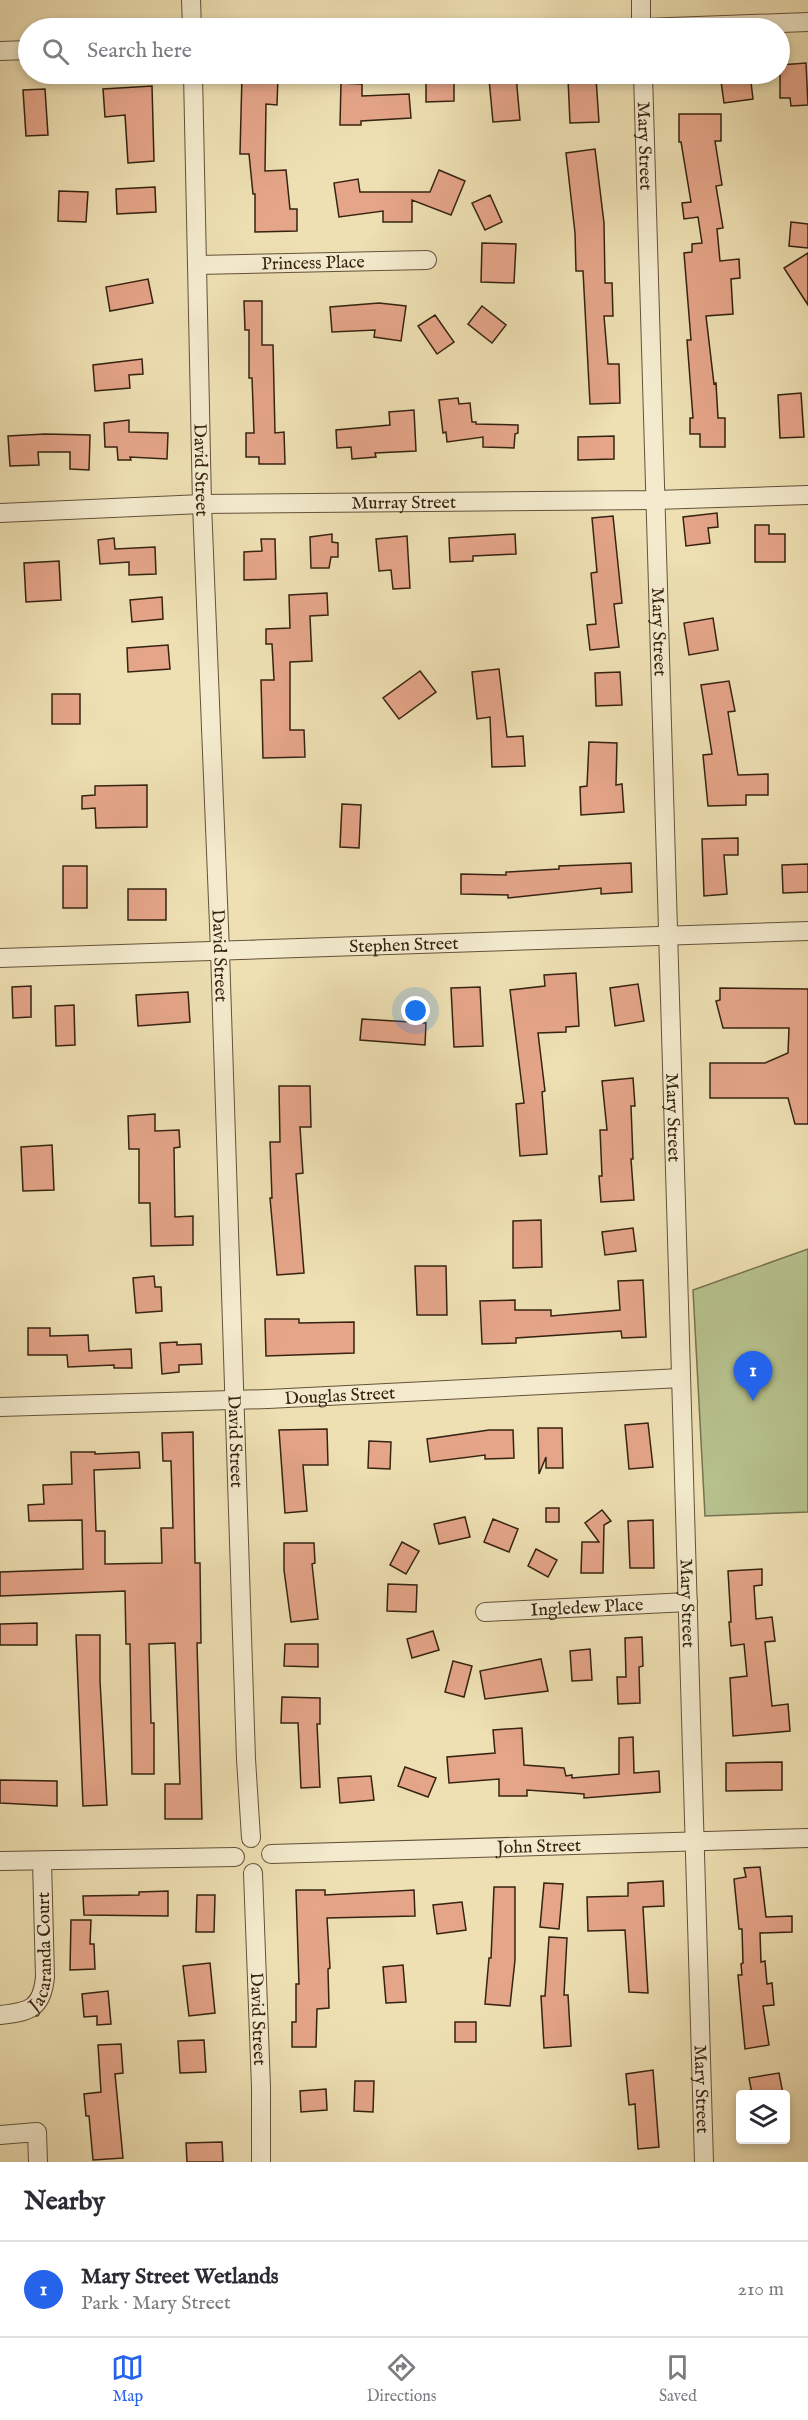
<!DOCTYPE html>
<html lang="en">
<head>
<meta charset="utf-8">
<style>
	body { margin:0; font-family:"IM FELL English",serif; background:#f7f7f7; color:#2b2b33 }
	.controls { position:absolute; right:18px; bottom:18px; display:grid; overflow:hidden; border-radius:6px; box-shadow:0 3px 9px #0003 }
	.controls button { width:54px; height:54px; display:grid; place-items:center; padding:0; border:0; border-bottom:2px solid #e1e1e2; background:#fff; color:#2b2b33; font:30px sans-serif }
	.you { position:absolute; left:416px; top:1011px; width:21px; height:21px; margin:-15px; border:4px solid #fff; border-radius:50%; background:#1a73e8; box-shadow:0 0 0 9px #1a73e833 }
	.badge { display:grid; place-items:center; width:39px; height:39px; border-radius:50%; background:#2563eb; color:#fff; font-size:20px; font-weight:700 }
	.pin { position:absolute; translate:-50% -50px; filter:drop-shadow(0 2px 3px #0008) }
	.pin::after { content:''; position:absolute; top:32px; width:21px; height:18px; background:inherit; clip-path:polygon(0 0,100% 0,50% 100%) }
	.list { margin:0; padding:0; list-style:none }
	h2 { display:flex; justify-content:space-between; align-items:center; height:78px; margin:0; padding:0 24px; font-size:26px }
	h2 small { font-size:20px; font-weight:400; color:#7c7c81 }
	.list li { display:grid; grid-template-columns:39px 1fr auto; gap:18px; align-items:center; box-sizing:border-box; height:96px; padding:0 24px; border-top:2px solid #e1e1e2 }
	.list b { display:block; font-size:22px; white-space:nowrap }
	.list p { margin:0; font-size:20px; white-space:nowrap; color:#7c7c81 }
	.list em { font-size:20px; font-style:normal; color:#7c7c81 }
	.icon { flex:none; width:33px; height:33px; fill:none; stroke:currentColor; stroke-width:2; stroke-linecap:round; stroke-linejoin:round }
	.map { position:relative; flex:none; width:808px; height:2162px; overflow:hidden }
	.search { position:absolute; background:#fff; box-shadow:0 3px 9px #0003; left:18px; right:18px; top:18px; height:66px; display:flex; align-items:center; gap:15px; box-sizing:border-box; padding:0 21px; border-radius:33px; color:#7c7c81; font-size:22px }
	.sheet { height:174px; background:#fff }
	nav { display:flex; justify-content:space-around; align-items:center; box-sizing:border-box; height:84px; border-top:2px solid #e1e1e2; background:#fff; font-size:16px; color:#7c7c81 }
	nav a { display:grid; justify-items:center; gap:3px }
	nav .on { color:#2563eb }
	.map>svg:first-child { display:block }
</style>
</head>
<body>
<div class="map">
<svg width="808" height="2162" viewBox="0 0 808 2162">
	<rect width="100%" height="100%" fill="#eee0b3"/>
	<filter id="stains"><feTurbulence type="fractalNoise" baseFrequency=".00333" numOctaves="4"/><feColorMatrix values="0 0 0 0 .2 0 0 0 0 .09 0 0 0 0 .02 0 0 0 .5 -.17"/></filter>
	<radialGradient id="worn" r=".72"><stop offset=".6" stop-color="#630" stop-opacity="0"/><stop offset="1" stop-color="#630" stop-opacity=".3"/></radialGradient>
	<path fill="#b7c28e" stroke="#767250" stroke-width="1.5" d="M808,1249V1512L705,1516L693,1290Z"/>
	<path fill="#e5a589" stroke="#362311" stroke-width="1.5" d="M806,63L808,105L791,106L790,98H780V65Z
		M720,74H750L753,99L724,103Z
		M242,75L278,76L277,105L266,104L265,171L286,170L290,209H297V231L255,232V194H253L249,154H240Z
		M516,76L520,120L493,122L489,79Z
		M596,78L599,122L570,123L568,79Z
		M426,81H454V101L426,102Z
		M341,83L362,84V96L409,94L411,118L361,121V125H340Z
		M152,86L154,161L128,163L125,115L105,117L103,89Z
		M45,89L48,135L26,136L23,90Z
		M679,114H721V141H715L722,185L716,186L723,228L717,229L720,261L739,259L740,278L731,279L733,314L706,316L714,384L716,383L718,418H725V447H700V434H690V418H693L687,340H691L684,253L692,252V244L702,243L698,217L684,219L682,203L691,202L681,142H679Z
		M595,149L604,223L605,283H612L613,316H604L608,364H619L620,403L590,404L583,271H576L575,233L566,153Z
		M439,170L465,181L451,215L412,200V222H383V211L339,217L334,183L358,179L360,192H430Z
		M155,187L156,212L117,214L116,189Z
		M59,191L88,192L86,222L58,221Z
		M490,195L502,222L485,230L472,203Z
		M791,222L808,224V248L789,246Z
		M482,243L516,244L514,283L481,282Z
		M808,253V305L784,268Z
		M148,279L153,303L110,311L106,287Z
		M244,301H262V345H273L275,433L284,432L285,464H259V457H246V433H254L252,378H249V330H245Z
		M379,303L406,306L401,341L374,337L375,330L332,332L330,307Z
		M482,306L506,325L492,343L468,324Z
		M435,315L454,342L437,354L418,326Z
		M142,359L143,374L129,375L130,388L95,391L93,365Z
		M801,393L804,437L780,438L778,395Z
		M458,398L459,404L470,403L472,422H476V424L518,425V433L515,434L514,448L483,447V437L447,442L446,432L443,433L439,400Z
		M414,410L416,451L375,453L376,457L352,459L351,447L337,448L336,430L390,425L389,412Z
		M129,420V432L168,433L167,459L130,457L131,460H118L117,447H105L104,423Z
		M45,434L90,435L89,470L70,469V452H38L39,465L10,466L8,436Z
		M614,436V459L578,460V437Z
		M717,513L718,527L708,528L710,543L686,546L683,517Z
		M613,516L622,603L614,604L619,647L590,650L587,625L596,624L591,573L597,572L592,518Z
		M755,525H769V534H785V562H755Z
		M332,534V542L338,543V557H331L329,568H311L310,537Z
		M515,534L516,554L473,556V561L450,562L449,538Z
		M407,536L410,588L393,589L391,570L379,571L376,539Z
		M114,538L115,549L155,547L156,574L129,575V562L100,564L98,540Z
		M261,539H275L276,579L244,580V552L262,551Z
		M59,561L61,600L26,602L24,563Z
		M327,593L328,615L310,616L312,661L290,662V730H304L305,757L263,758L261,680H274L272,644H266V629L290,628L289,595Z
		M162,597L163,619L132,622L130,600Z
		M713,618L718,650L689,655L684,623Z
		M168,645L170,669L128,672L127,648Z
		M499,669L507,737L523,736L525,766L492,767L490,717L477,719L472,672Z
		M420,671L436,692L399,719L383,698Z
		M620,672L622,705L596,706L595,673Z
		M729,681L735,711L728,712L738,775L768,774V795H746V805L708,806L703,755L712,754L701,685Z
		M52,694H80V724H52Z
		M589,742L617,743L616,785L622,784L624,812L581,815L580,787L587,786Z
		M147,785V827L96,828L95,808L82,809V796L95,795V786Z
		M342,804L361,805L359,848L340,847Z
		M738,838V855H724L727,894L704,896L702,839Z
		M631,863L632,892L601,894V888L508,898V895L461,894V874L506,875V872L559,869V866Z
		M808,864V892L783,893L782,865Z
		M63,866H87V908H63Z
		M128,889H166V920H128Z
		M576,973L579,1026L566,1027V1032L538,1033L545,1091L542,1092L547,1154L520,1156L516,1104L524,1103L510,990L545,986L544,975Z
		M638,984L644,1021L615,1026L610,988Z
		M31,986V1017L13,1018L12,987Z
		M480,987L483,1046L454,1047L451,988Z
		M720,988L808,989V1124H795L788,1098H710V1063H765L788,1053L789,1028H723L716,1001L720,1000Z
		M188,992L190,1022L138,1026L136,995Z
		M74,1005L75,1045L56,1046L55,1006Z
		M362,1019L426,1023L425,1045L360,1040Z
		M633,1078L635,1106H631L633,1159H631L634,1200L601,1202L599,1176H602L600,1130H607L602,1081Z
		M279,1086H310L311,1127H300L303,1173L296,1174L304,1273L277,1275L270,1198H272L270,1142H280Z
		M155,1114V1131L179,1130L180,1147L174,1148L175,1217L193,1216V1245L151,1246L150,1203H139V1149H129L128,1116Z
		M52,1145L54,1190L23,1191L21,1147Z
		M541,1220L542,1267L513,1268V1221Z
		M633,1228L636,1251L605,1255L602,1232Z
		M415,1266H446L447,1315H417Z
		M154,1276L155,1287H161L162,1311L136,1313L133,1278Z
		M643,1280L646,1337L622,1338L621,1331L516,1338V1343L482,1344L480,1301L515,1300V1310H551V1316L620,1310L618,1281Z
		M265,1319H299V1323L354,1322V1353L266,1356Z
		M28,1328H50V1336L88,1335L89,1351L131,1349L132,1368H114V1365L68,1367L67,1355H28Z
		M177,1342V1345L201,1344L202,1364L179,1365V1372L162,1374L160,1343Z
		M648,1423L653,1467L629,1469L625,1425Z
		M538,1428H562L563,1468H546V1457L539,1474Z
		M327,1429L328,1465H303L307,1511L285,1513L279,1430Z
		M489,1430H513L514,1458L485,1459V1455L430,1462L427,1439Z
		M193,1432L195,1563H200L201,1643H197L202,1819H165V1784H180L175,1643L149,1644L151,1723H154V1774H132L130,1644H126L125,1591L0,1596V1572L83,1569L82,1520L29,1521L28,1505L44,1504L43,1485L72,1484L71,1452H95V1454L139,1452L140,1468L94,1470L96,1531H105V1564L162,1563L161,1528H173L171,1461H163L162,1433Z
		M369,1441L391,1442L390,1469L368,1468Z
		M546,1508H559V1522H546Z
		M602,1510L611,1521L604,1525L603,1573H581L582,1542H599L585,1523Z
		M465,1517L470,1537L439,1544L434,1524Z
		M493,1519L518,1529L509,1552L484,1542Z
		M653,1520L654,1568H630L628,1521Z
		M402,1542L419,1551L406,1574L390,1565Z
		M284,1543H314L315,1563L312,1564L318,1619L291,1622L284,1570Z
		M536,1549L557,1560L548,1577L528,1566Z
		M762,1569V1585L754,1586L756,1619L772,1617L775,1641L765,1642L772,1706L788,1704L790,1731L733,1736L730,1678L747,1676L744,1644L731,1646L729,1622H731L728,1571Z
		M388,1584L417,1585L416,1612L387,1611Z
		M37,1623V1645H0V1624Z
		M433,1631L439,1650L412,1658L407,1639Z
		M76,1635H100V1681L107,1805L83,1806Z
		M642,1637L643,1666L639,1667L640,1703L618,1704L617,1677H626L625,1638Z
		M285,1644H318V1667L284,1666Z
		M590,1649L592,1680L572,1681L570,1651Z
		M541,1659L548,1691L485,1699L480,1671Z
		M453,1661L472,1666L464,1697L445,1692Z
		M282,1697L320,1698V1724H317L320,1787L301,1788L298,1723H281Z
		M522,1728L524,1765L564,1768L566,1776L572,1775V1778L619,1774V1738L633,1737L634,1773L659,1771L660,1792L584,1798V1794L527,1790V1796H499V1779L449,1783L447,1757L495,1753L493,1730Z
		M782,1762V1790L726,1791V1763Z
		M405,1767L436,1778L428,1797L398,1786Z
		M371,1776L374,1800L340,1803L338,1778Z
		M0,1780L57,1781V1806L0,1803Z
		M760,1867L766,1917L792,1916V1932L760,1933L761,1962L765,1961L767,1984L772,1983L774,2005L763,2006L769,2045L745,2049L738,1975H742L741,1964L743,1963L742,1929H739L734,1879L746,1877L744,1868Z
		M663,1881L664,1906L643,1907L648,1993L629,1992L625,1930L588,1931L587,1897L628,1896V1883Z
		M544,1883L563,1884L559,1929L540,1927Z
		M494,1887H515V1960L510,2006L485,2004L489,1958H491Z
		M296,1890H325V1895L414,1890L415,1916L327,1918L330,1968L328,1969L329,2008L317,2009L316,2047H292V2022H296V1984H299Z
		M168,1891V1916L84,1915L83,1896L139,1895V1892Z
		M197,1895H215L214,1932H196Z
		M462,1902L466,1930L437,1934L433,1905Z
		M71,1920H91L90,1944H94L95,1969L70,1970Z
		M549,1937L567,1938L564,1995H568L571,2046L544,2048L541,1996H545Z
		M210,1963L215,2013L189,2016L183,1966Z
		M403,1965L406,2002L386,2003L383,1967Z
		M108,1991L111,2024L97,2025V2016L84,2017L82,1994Z
		M455,2022H476V2042H455Z
		M204,2040L206,2072L180,2073L178,2041Z
		M121,2044L123,2073L115,2074L123,2158L93,2160L89,2116H86L84,2094L101,2092L98,2045Z
		M653,2070L659,2147L638,2149L635,2104L629,2105L626,2074Z
		M779,2073L783,2094H752L749,2078Z
		M355,2081H374L373,2112L354,2111Z
		M326,2089L327,2110L301,2112L300,2091Z
		M222,2142L223,2162H187L186,2143Z"/>
	<g fill="none" stroke-linecap="round" stroke-linejoin="round">
		<defs>
			<g id="minor">
				<path d="M191,0L192,28"/>
				<path d="M641,0V28"/>
				<path d="M644,28L808,22"/>
				<path d="M0,51L28,50"/>
				<path id="s1" d="M193,74L202,504L220,951L246,1759L251,1838"/>
				<path id="s2" d="M643,74L704,2162"/>
				<path id="s3" d="M197,265L427,260"/>
				<path id="s4" d="M0,513L202,504L655,500L808,495"/>
				<path id="s5" d="M0,958L808,931"/>
				<path id="s6" d="M0,1407L268,1399L681,1378"/>
				<path id="s7" d="M485,1612L688,1602"/>
				<path id="s8" d="M271,1854L808,1838"/>
				<path d="M0,1861L235,1857"/>
				<path id="s9" d="M253,1873L261,2087V2162"/>
				<path id="s10" d="M0,2015C29,2012 42,2009 45,1977L42,1861"/>
				<path d="M0,2135L37,2132L38,2162"/>
			</g>
		</defs>
		<use href="#minor" stroke="#64523a" stroke-width="20"/>
		<use href="#minor" stroke="#f4ebce" stroke-width="18"/>
	</g>
	<g text-anchor="middle" stroke-width="5" stroke-linejoin="round" paint-order="stroke">
		<g font-size="18" fill="#362311" stroke="#f4ebce">
			<text dy="6" stroke="none"><textPath href="#s2" startOffset="72">Mary Street</textPath></text>
			<text dy="6" stroke="none"><textPath href="#s3" startOffset="116">Princess Place</textPath></text>
			<text dy="6" stroke="none"><textPath href="#s1" startOffset="396">David Street</textPath></text>
			<text dy="6" stroke="none"><textPath href="#s4" startOffset="404">Murray Street</textPath></text>
			<text dy="6" stroke="none"><textPath href="#s2" startOffset="558">Mary Street</textPath></text>
			<text dy="6" stroke="none"><textPath href="#s5" startOffset="404">Stephen Street</textPath></text>
			<text dy="6" stroke="none"><textPath href="#s1" startOffset="882">David Street</textPath></text>
			<text dy="6" stroke="none"><textPath href="#s2" startOffset="1044">Mary Street</textPath></text>
			<text dy="6" stroke="none"><textPath href="#s6" startOffset="340">Douglas Street</textPath></text>
			<text dy="6" stroke="none"><textPath href="#s1" startOffset="1368">David Street</textPath></text>
			<text dy="6" stroke="none"><textPath href="#s2" startOffset="1530">Mary Street</textPath></text>
			<text dy="6" stroke="none"><textPath href="#s7" startOffset="102">Ingledew Place</textPath></text>
			<text dy="6" stroke="none"><textPath href="#s8" startOffset="268">John Street</textPath></text>
			<text dy="6" stroke="none"><textPath href="#s10" startOffset="92">Jacaranda Court</textPath></text>
			<text dy="6" stroke="none"><textPath href="#s9" startOffset="146">David Street</textPath></text>
			<text dy="6" stroke="none"><textPath href="#s2" startOffset="2016">Mary Street</textPath></text>
		</g>
	</g>
	<rect width="100%" height="100%" filter="url(#stains)"/>
	<rect width="100%" height="100%" fill="url(#worn)"/>
</svg>
<div class="controls">
<button><svg class="icon" aria-label="layers" viewBox="0 0 24 24"><path d="M12 4l9 5-9 5-9-5zM3 14l9 5 9-5"/></svg></button>
</div>
<div class="you"></div>
<div class="pin badge" style="left:753px;top:1401px">1</div>
<div class="search"><svg class="icon" aria-label="search" viewBox="0 0 24 24"><circle cx="10" cy="10" r="6"/><path d="M15 15l6 6"/></svg>Search here</div>
</div>
<section class="sheet">
<h2>Nearby<small></small></h2>
<ul class="list">
<li><span class="badge">1</span><div><b>Mary Street Wetlands</b><p>Park · Mary Street</p></div><em>210 m</em></li>
</ul>
</section>
<nav>
<a class="on"><svg class="icon" aria-label="map" viewBox="0 0 24 24"><path d="M3 6l6-2 6 2 6-2v14l-6 2-6-2-6 2zM9 4v14M15 6v14"/></svg>Map</a>
<a><svg class="icon" aria-label="directions" viewBox="0 0 24 24"><path d="M12 3l9 9-9 9-9-9zM9 14v-3h6M13 9l2 2-2 2"/></svg>Directions</a>
<a><svg class="icon" aria-label="saved" viewBox="0 0 24 24"><path d="M7 4h10v16l-5-4-5 4z"/></svg>Saved</a>
</nav>
</body>
</html>
